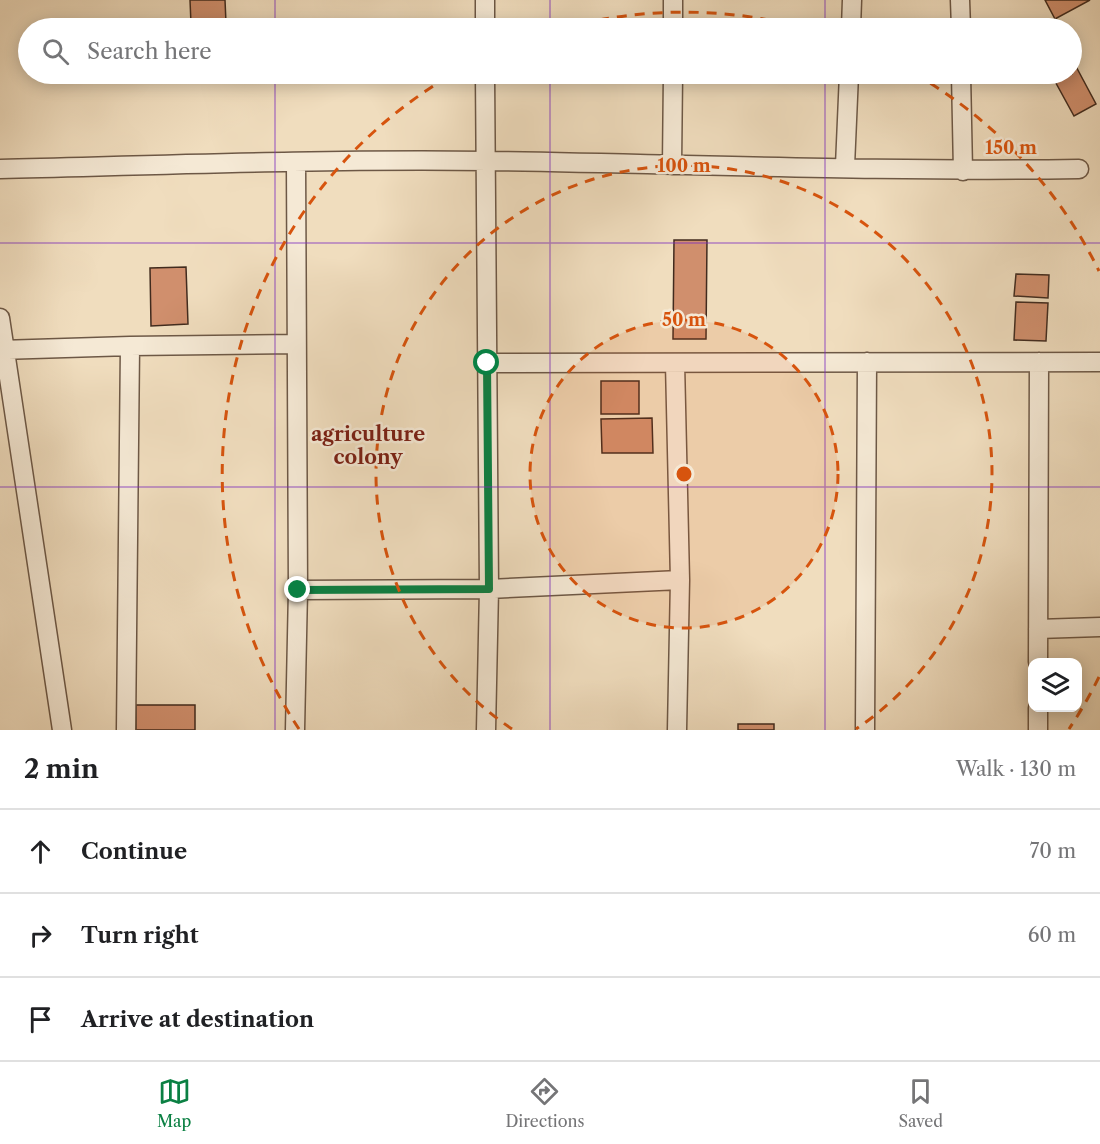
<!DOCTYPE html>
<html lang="en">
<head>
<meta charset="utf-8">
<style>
	body { margin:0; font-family:"Libre Caslon Text",serif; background:#f6f6f6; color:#202124 }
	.controls { position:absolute; right:18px; bottom:18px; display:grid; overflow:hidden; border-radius:12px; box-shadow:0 3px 15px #0003 }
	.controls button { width:54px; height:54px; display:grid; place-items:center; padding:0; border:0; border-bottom:2px solid #e0e0e0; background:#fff; color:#202124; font:30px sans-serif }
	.stop { position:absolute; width:18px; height:18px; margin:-14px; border:4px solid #0b8043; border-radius:50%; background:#fff }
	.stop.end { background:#0b8043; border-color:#fff; box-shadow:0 2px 6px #0008 }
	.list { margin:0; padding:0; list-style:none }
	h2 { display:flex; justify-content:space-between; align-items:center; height:78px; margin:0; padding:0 24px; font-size:26px }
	h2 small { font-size:20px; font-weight:400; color:#757577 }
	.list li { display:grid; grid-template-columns:39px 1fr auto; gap:18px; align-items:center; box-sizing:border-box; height:84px; padding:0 24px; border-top:2px solid #e0e0e0 }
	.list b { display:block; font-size:22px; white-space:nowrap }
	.list em { font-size:20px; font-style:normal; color:#757577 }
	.icon { flex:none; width:33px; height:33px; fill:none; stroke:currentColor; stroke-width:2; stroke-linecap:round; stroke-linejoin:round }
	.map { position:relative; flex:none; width:1100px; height:730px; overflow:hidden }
	.search { position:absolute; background:#fff; box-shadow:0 3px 15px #0003; left:18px; right:18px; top:18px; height:66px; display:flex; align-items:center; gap:15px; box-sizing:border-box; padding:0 21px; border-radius:33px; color:#757577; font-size:22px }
	.sheet { height:330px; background:#fff }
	nav { display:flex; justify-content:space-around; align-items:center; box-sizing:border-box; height:84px; border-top:2px solid #e0e0e0; background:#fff; font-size:16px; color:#757577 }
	nav a { display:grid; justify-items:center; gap:3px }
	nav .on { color:#0b8043 }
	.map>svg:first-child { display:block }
</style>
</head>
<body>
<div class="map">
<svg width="1100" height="730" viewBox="0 0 1100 730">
	<rect width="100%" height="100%" fill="#f0ddbe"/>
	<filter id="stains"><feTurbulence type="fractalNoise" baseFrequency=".00333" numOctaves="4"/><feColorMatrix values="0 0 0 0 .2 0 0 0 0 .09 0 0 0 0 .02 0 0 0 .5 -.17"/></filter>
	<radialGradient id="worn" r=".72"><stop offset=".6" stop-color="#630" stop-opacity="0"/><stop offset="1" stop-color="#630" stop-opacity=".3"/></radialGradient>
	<path fill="#d08f6d" stroke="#412b1e" stroke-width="1.5" d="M190,0H225L226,23L191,24Z
		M1045,0H1090L1055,19Z
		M456,25V28H419V26Z
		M1072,59L1096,104L1074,116L1051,74H1072Z
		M674,240H707L706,339H673Z
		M186,267L188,324L151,326L150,268Z
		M1016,274L1049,275L1048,298L1014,296Z
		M1016,302L1048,303L1046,341L1014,340Z
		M601,381H639V414H601Z
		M652,418L653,453H602L601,419Z
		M136,705H195V730H136Z
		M738,724H774V730H738Z"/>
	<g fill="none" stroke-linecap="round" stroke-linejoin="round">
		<defs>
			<path id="street" d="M485,0V28
				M960,0L961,28
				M673,28V0
				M851,28L852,0
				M485,74L489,589L486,730
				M961,74L963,171
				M672,165L673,74
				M845,166L849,74
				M0,169C163,165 325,159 488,161C685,164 882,172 1079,169
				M0,318L62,730
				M0,350L130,346
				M487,363L1100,362
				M675,363L680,580
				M298,590L489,589L680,580L677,730
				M1038,629L1100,627
				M1038,662L1039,362
				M126,730L130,346L296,344
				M295,730L298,590L296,162
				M865,730L867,362
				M1038,730V708"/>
		</defs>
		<use href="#street" stroke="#6d5846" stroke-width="21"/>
		<use href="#street" stroke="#f5e9d5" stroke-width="18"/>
	</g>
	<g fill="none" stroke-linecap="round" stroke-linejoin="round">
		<path stroke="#0b8043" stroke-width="8" d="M298,590L489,589L487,363"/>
	</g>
	<path fill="none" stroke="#7b2cbf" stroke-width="1.5" stroke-opacity="0.55" d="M275,0V28M550,0V28M825,0V28M275,74V730M550,74V730M825,74V730M0,243H1100M0,487H1100"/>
	<circle cx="684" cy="474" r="154" fill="#d7540e" fill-opacity=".12"/>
	<g fill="none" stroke="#d7540e" stroke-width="3" stroke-dasharray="10 8">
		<circle cx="684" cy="474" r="154"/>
		<path d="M512 729A308 308 0 1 1 856 729"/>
		<path d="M1099 677A462 462 0 0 1 1069 729M299 729A462 462 0 0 1 453 74M564 28A462 462 0 0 1 804 28M915 74A462 462 0 0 1 1099 271"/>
	</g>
	<g text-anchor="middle" stroke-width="5" stroke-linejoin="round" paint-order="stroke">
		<g font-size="20" font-weight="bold" fill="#7a1f14" stroke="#f5e9d5">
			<text x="368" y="441">agriculture<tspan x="368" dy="23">colony</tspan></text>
		</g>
	</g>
	<circle cx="684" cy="474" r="9" fill="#d7540e" stroke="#f5e9d5" stroke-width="3"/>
	<g font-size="18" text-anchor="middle" font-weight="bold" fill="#d7540e" stroke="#f5e9d5" stroke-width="5" stroke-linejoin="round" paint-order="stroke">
		<text x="1011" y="154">150 m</text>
		<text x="684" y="172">100 m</text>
		<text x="684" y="326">50 m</text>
	</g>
	<rect width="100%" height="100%" filter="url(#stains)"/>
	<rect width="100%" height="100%" fill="url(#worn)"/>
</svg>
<div class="controls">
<button><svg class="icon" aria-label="layers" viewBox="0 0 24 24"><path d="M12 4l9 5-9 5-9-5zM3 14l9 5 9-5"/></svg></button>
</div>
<div class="stop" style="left:487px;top:363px"></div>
<div class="stop end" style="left:298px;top:590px"></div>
<div class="search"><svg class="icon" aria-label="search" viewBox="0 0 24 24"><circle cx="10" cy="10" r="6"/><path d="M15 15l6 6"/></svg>Search here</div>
</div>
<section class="sheet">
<h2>2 min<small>Walk · 130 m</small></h2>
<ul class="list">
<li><svg class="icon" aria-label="ahead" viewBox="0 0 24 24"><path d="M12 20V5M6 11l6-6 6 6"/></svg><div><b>Continue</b></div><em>70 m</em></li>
<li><svg class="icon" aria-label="right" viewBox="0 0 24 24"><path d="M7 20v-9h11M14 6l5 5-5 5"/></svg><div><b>Turn right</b></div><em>60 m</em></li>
<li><svg class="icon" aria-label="arrive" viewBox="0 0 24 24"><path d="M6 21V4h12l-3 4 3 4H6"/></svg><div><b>Arrive at destination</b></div></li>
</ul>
</section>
<nav>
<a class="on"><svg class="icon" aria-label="map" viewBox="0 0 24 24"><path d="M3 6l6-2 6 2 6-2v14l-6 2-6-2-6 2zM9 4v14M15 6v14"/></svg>Map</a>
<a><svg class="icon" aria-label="directions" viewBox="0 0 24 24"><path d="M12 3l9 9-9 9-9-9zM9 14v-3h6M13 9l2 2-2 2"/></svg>Directions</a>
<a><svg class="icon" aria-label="saved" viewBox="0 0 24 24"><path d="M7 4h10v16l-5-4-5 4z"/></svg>Saved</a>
</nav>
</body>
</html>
